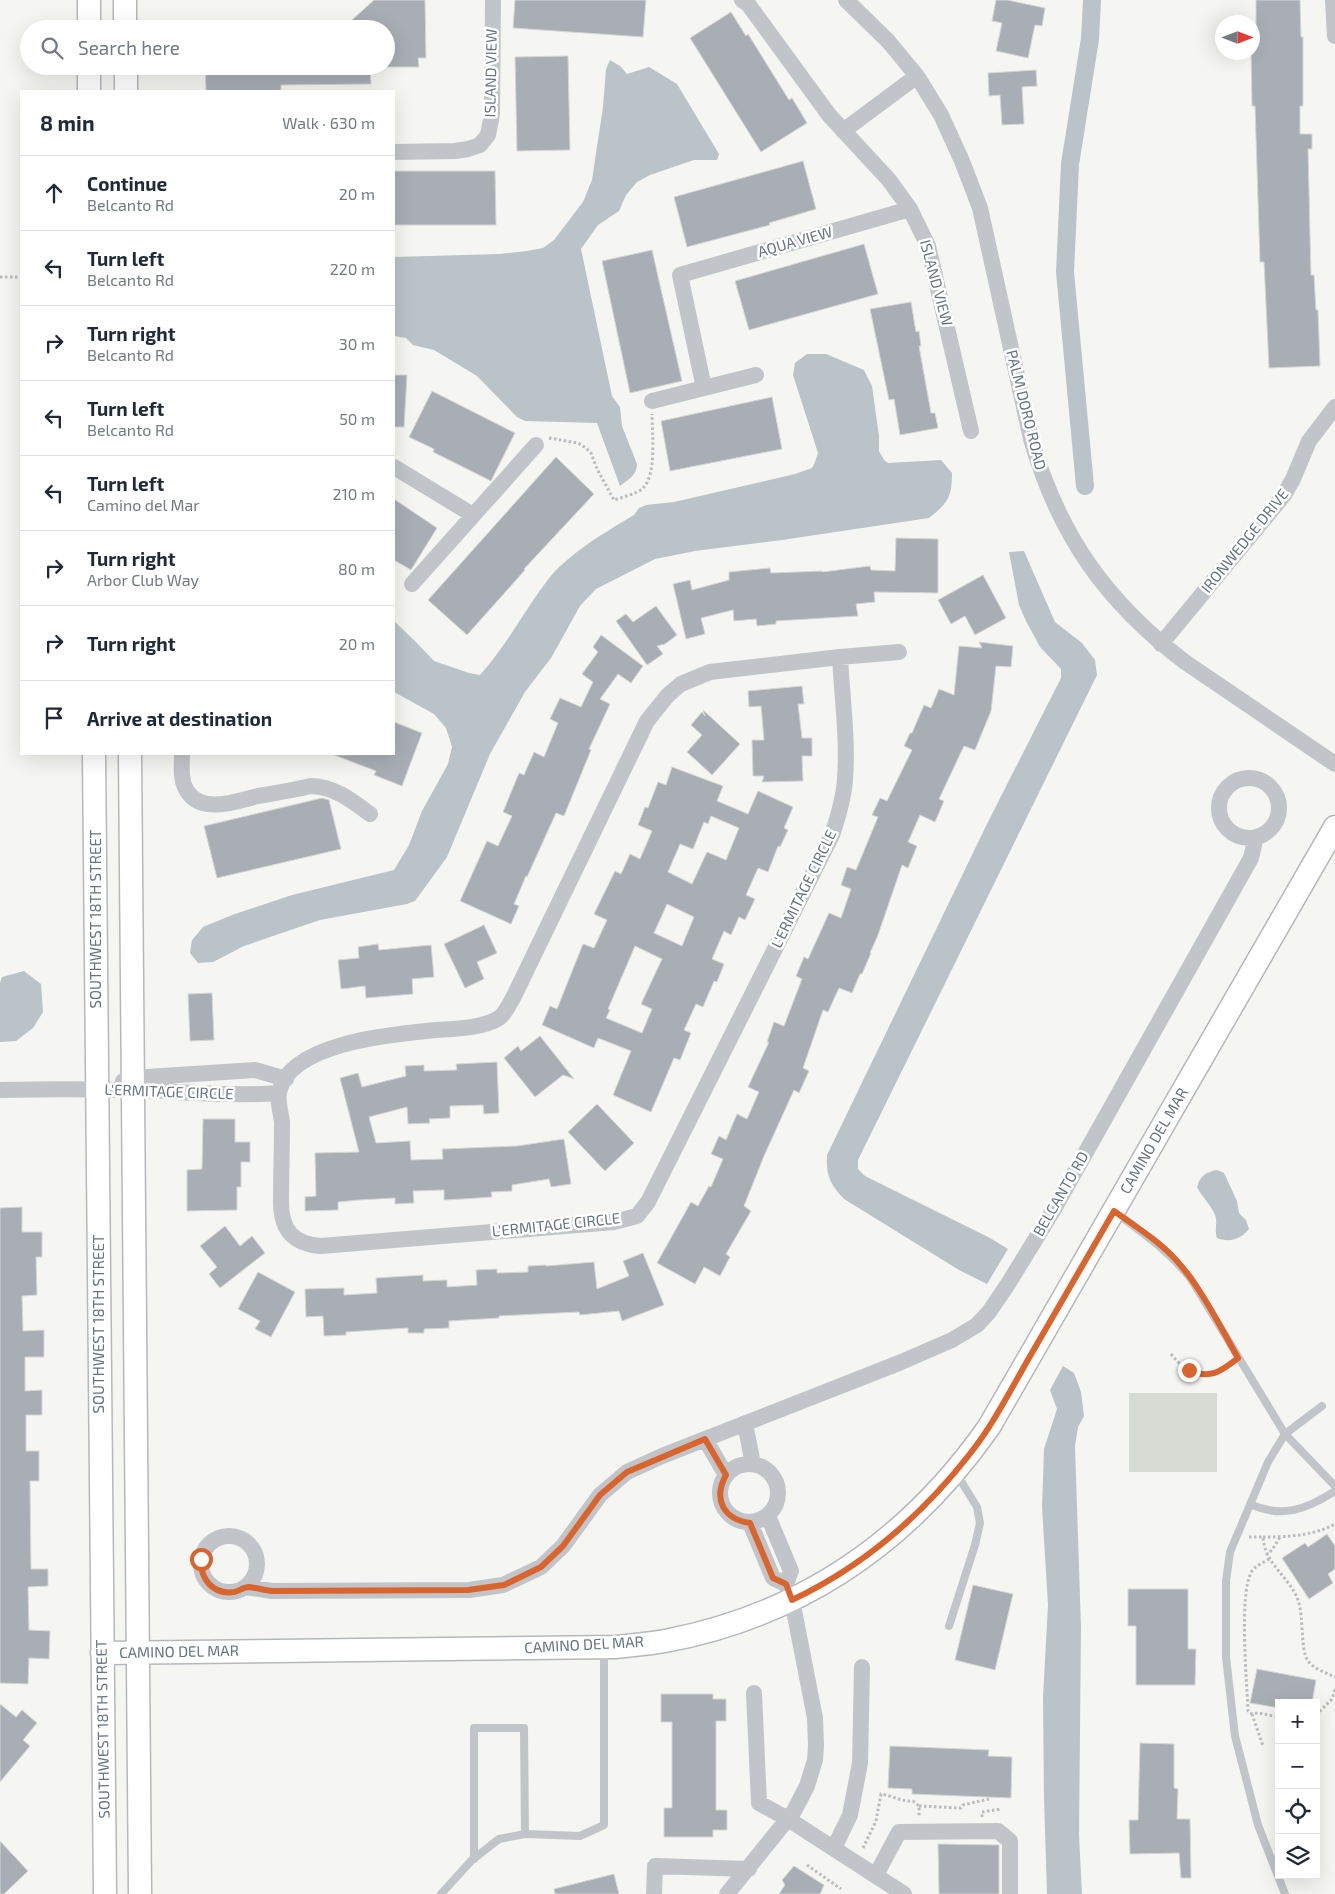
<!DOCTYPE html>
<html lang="en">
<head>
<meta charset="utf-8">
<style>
	body { margin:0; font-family:"Exo 2",sans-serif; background:#f6f6f7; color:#1f2937 }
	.controls { position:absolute; right:15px; bottom:15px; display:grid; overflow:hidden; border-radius:0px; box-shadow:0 5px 20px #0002 }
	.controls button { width:45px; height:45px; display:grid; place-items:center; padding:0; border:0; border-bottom:1px solid #e0e1e3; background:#fff; color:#1f2937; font:25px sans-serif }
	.compass { position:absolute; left:1215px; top:15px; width:45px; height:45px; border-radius:50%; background:#fff; box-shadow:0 5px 20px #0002; rotate:90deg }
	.stop { position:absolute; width:15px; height:15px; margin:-11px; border:4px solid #da642e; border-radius:50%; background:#fff }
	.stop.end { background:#da642e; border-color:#fff; box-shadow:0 1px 5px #0008 }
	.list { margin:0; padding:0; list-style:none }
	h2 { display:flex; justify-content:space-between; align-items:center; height:65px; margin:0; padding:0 20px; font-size:21px }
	h2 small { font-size:16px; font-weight:400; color:#747a83 }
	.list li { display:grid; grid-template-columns:32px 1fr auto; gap:15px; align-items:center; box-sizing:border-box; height:75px; padding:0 20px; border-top:1px solid #e0e1e3 }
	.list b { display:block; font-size:19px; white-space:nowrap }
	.list p { margin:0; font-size:16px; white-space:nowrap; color:#747a83 }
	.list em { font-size:16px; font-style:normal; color:#747a83 }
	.icon { flex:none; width:28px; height:28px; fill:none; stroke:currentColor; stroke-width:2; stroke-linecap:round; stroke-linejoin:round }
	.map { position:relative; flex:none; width:1335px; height:1894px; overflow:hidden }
	.search { position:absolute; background:#fff; box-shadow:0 5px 20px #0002; left:20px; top:20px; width:375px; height:55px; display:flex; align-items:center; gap:12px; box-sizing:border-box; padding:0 18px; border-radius:28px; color:#747a83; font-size:19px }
	.panel { position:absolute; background:#fff; box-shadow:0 5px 20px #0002; left:20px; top:90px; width:375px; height:665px; border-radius:0px }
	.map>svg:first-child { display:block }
</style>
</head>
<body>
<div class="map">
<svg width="1335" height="1894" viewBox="0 0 1335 1894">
	<rect width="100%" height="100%" fill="#f5f6f2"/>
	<path fill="#d6dcd4" d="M1129,1393H1217V1472H1129Z"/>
	<path fill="#b9c3c8" d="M610,60L620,66L627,74L649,67L677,84L719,154L717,160H694L650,175L637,182L626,195L619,211L598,225L581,249L612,396L620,407L622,426L637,464C637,475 628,480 620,486L597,423L525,421L517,417L477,376L434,350L413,345L406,338L394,336V257L499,254L527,251L543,248L554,240L583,202L592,180L603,107L606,69Z
		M807,354H826L864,370L872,386L879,436V451L884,460L888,463L941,460L952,473C952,497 948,503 929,518L782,540L695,551L655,559L596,589L580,606L551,658L525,692L490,754L447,857L415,901L407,904L320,920L244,946L213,962L198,963L190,953L192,940L203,927L232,915L292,895L394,870L409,845L422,811L448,764L452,747L446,728L434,714L394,692V621L415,641L434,661L469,673L480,675C507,645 525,609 550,577C570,553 607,531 634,515L639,508L646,505L674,502L795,474L812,468L815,462L818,453L793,375L795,363Z
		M1024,551L1055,622L1082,643L1095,660L1097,675L858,1160V1169L865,1176L990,1238L1008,1249L987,1284L959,1270L844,1199C830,1184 826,1176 827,1155L986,826L1061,678V669L1040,647L1026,621L1019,605L1009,552Z
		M24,971L41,984L43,1012L33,1028L16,1041L0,1042V983L2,977Z
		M1217,1170L1224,1173L1237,1201L1239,1213L1246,1220L1249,1229C1241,1239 1229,1243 1217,1238C1214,1230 1218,1223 1215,1215C1211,1205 1202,1197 1197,1187C1200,1176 1206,1172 1217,1170Z
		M1063,1366L1074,1373L1081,1392L1084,1416L1078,1427L1075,1446L1081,1627L1079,1835L1082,1894H1047L1044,1799L1043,1697L1048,1605L1042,1507L1044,1449L1057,1409L1050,1390Z"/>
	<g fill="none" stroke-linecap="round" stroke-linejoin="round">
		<path stroke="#b9c3c8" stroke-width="18" d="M1085,486L1065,272L1070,164L1090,39L1092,0"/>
	</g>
	<path fill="#a8aeb4" stroke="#d7d7d5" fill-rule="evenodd" d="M374,0H425L426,58H418L419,67H386V29H342Z
		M515,0H646L643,37L513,28Z
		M996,0H1007L1045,8L1042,26L1035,25L1028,58L996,51L1002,23L992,21Z
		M1256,0H1300L1301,37H1303V106H1300V134H1312V149H1308L1311,275H1314L1316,310H1318L1320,366L1269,368L1264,262H1260L1255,106H1252L1251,52L1252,34H1256Z
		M731,12L746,36L748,34L789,100L792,98L807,123L761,152L690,38Z
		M568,56L570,150L517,151L515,57Z
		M205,66H370L371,84L281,85V91H206Z
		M1036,70L1037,86L1022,87L1024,124L1002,125L1000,95L989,96L988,73Z
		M803,161L816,209L769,223L770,225L687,247L674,197Z
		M394,171H495L496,225H394Z
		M864,244L878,294L749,330L735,281Z
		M652,250L682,381L630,393L602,261Z
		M911,302L916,332L919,331L921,346H919L931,413H935L938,428L900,435L894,399L889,400L870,309Z
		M394,375H407L404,427H394Z
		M432,391L515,433L491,481L433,452L434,449L409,437Z
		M772,397L782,449L670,471L661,421Z
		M556,457L594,494L524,569L525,570L467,635L428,600Z
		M394,499L437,528L411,570L394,560Z
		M896,538L938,539V593L874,592L875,602L856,604L858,616L776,621V624L757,626L756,619L734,621L733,610L701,618L705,634L686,639L673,584L690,580L692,590L729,580V572L770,568L771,573L822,571V572L870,566L871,570L895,571Z
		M983,575L1006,618L975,635L965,616L951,624L938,600Z
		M656,606L677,635L665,644L657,646L663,654L647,665L616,621L626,614L633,622Z
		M601,635L643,666L631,683L618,674L600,699L610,704L589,749L591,750L564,816L556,813L527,877L526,876L514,904L519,906L511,924L460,901L487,841L498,846L512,816L503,812L519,773L524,775L534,752L544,757L558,723L550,719L560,698L581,707L593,682L582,674L598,652L593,647Z
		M979,642L1013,646L1011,667L996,666L991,711L975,750L964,746L939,799L944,801L935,822L920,815L908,842L917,846L908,868L902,865L878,935L870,953H871L862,974H860L852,993L839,988L828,1012L823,1010L803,1068L809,1071L799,1093L794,1090L764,1156L744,1206L751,1211L726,1254L730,1257L720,1276L704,1267L695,1284L657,1263L691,1202L698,1206L709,1186L711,1187L723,1159L711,1154L719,1136L726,1140L737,1114L747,1119L759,1092L748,1087L769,1042H767L774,1022L784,1026L802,979L796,976L804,957L808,959L829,913L841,918L851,889L841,885L847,867L856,870L878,817L872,815L880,798L887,801L912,750L904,746L910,733H912L924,705L931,708L939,689L954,695L959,646L982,648Z
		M802,686L804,704H798L802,738H812V756H802L803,781L762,782L764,776H753L752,740H764L761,706L749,707L748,691Z
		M703,710L740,744L712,775L687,752L702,735L691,725L702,712L705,716Z
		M394,722L422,733L402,786L374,775L376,771L334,755L394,754Z
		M672,767L723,786L717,801L748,814L758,791L793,807L784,828L788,830L780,847L778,846L768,872L758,868L746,895L755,899L745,920L739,917L731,935L724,931L712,959L724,964L717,982L714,981L703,1007L696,1004L684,1030L691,1033L680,1060L674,1058L651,1112L613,1095L631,1051L598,1038L594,1048L542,1025L550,1006L557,1009L583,944L594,948L607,920L594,914L615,871L621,874L630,854L640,859L652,831L638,825L645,807L648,808L658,782L666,785ZM711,816L739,828L726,860L707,852L692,884L668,872L680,844L693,849L704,822L708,824ZM667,904L694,917L682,946L654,933ZM635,946L662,959L641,1004L652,1009L642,1033L606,1018L610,1010L608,1009Z
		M322,798L329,800L341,849L217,878L204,826Z
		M484,925L497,953L477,962L484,979L465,988L444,944Z
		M378,944L379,950L431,945L434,977L412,979L413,994L366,998L365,986L341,989L338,960L359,958L358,947Z
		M212,993L214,1040L190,1041L188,994Z
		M540,1036L574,1079L563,1075L535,1097L504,1058L518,1046L521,1051Z
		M497,1062L499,1113L484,1114L483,1105L450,1106V1118L429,1119L430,1123L408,1124L407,1107L369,1117L376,1143L410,1141L411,1160L443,1159L442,1149L517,1146L564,1139L571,1184L551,1187L549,1179L512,1185V1191L491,1192L492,1197L463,1199L444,1200V1190L413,1191L414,1203L395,1204V1198L359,1200L338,1202V1210L305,1211V1197L316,1196L315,1153L359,1152L340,1078L358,1073L362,1087L406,1076L405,1066L424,1065V1071L457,1070L456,1064Z
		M597,1104L634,1143L605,1171L568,1132Z
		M203,1119H235V1142H250V1162H241V1187H237V1210L187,1211V1170L202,1169Z
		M22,1207V1232H42V1257H36L37,1295L22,1296L23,1331L44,1330V1357H25V1391L42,1390V1415H26V1451H39V1481H30L31,1569H48V1586L28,1587L29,1630L50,1631L49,1659L29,1658L28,1684L0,1683V1208Z
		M225,1226L240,1246L252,1236L265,1253L220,1288L209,1274L217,1267L200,1246Z
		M643,1253L664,1305L622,1321L619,1311L580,1315L579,1312L499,1316V1318L449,1321V1328L424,1329V1333H408V1328L346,1332V1335L324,1336L323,1316L306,1317L305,1289L344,1288V1295L377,1293L376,1278L423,1275V1281L447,1280V1287L477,1285L476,1270L497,1269V1273L528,1272V1266L546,1265V1266L594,1262L597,1289L629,1276L623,1261Z
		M258,1272L295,1292L271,1337L255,1329L260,1321L238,1309Z
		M1327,1534L1335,1546V1569L1328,1574L1333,1583L1309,1599L1282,1558L1305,1543L1308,1547Z
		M973,1585L1013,1594L995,1670L955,1660Z
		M1128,1589H1188V1649H1196L1195,1685H1136V1626H1128Z
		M1257,1669L1316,1680L1312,1703H1279V1708L1250,1703Z
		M661,1694H713V1699H726V1721H716V1810H727V1830H713V1837H664V1808H672V1722H661Z
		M0,1704L16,1717L22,1710L37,1723L23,1740L30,1746L0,1782Z
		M1140,1743L1174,1744V1788L1178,1789L1177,1819H1190L1191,1878H1181L1179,1853L1130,1854L1129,1820H1138Z
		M890,1746L989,1750L988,1756L1012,1757L1011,1798L912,1794V1789L888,1788Z
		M0,1841L28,1871L4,1894H0Z
		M938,1844L999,1845V1894H939Z
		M794,1866L824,1885L820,1894H779L785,1885L782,1880Z
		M614,1874L619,1894H555L554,1889Z"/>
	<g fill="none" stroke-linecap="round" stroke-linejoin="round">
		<defs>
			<path id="secondary" d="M89,0V29
				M125,0V29
				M89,66V91
				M126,66V91
				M94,754L105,1894
				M130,754L140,1894
				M102,1653L616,1647C633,1645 649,1644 665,1641C803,1615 909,1541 989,1427L1335,827"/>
		</defs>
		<use href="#secondary" stroke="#b4b8bc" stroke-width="25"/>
		<path stroke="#b9bbbe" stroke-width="3" stroke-dasharray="2.5 2.5" stroke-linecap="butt" d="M0,277H21
			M549,438L578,443L586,448L591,453L597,469L614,500C622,497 637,494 643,488C657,474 652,433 652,414
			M1171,1354C1189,1376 1206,1382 1230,1364
			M1249,1537H1263C1265,1565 1289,1576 1298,1600C1304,1616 1300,1650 1308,1661C1314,1669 1326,1673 1335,1677
			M1263,1537C1287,1537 1313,1536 1335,1524
			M1266,1555L1272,1550L1280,1537
			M1269,1559C1263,1563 1254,1566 1251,1573C1239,1595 1247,1683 1248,1711L1252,1714L1258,1713L1279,1717
			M1252,1714L1263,1746
			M1316,1715L1332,1699L1335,1689
			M919,1806L961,1808L963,1805L989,1799
			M982,1817V1812L1001,1809
			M863,1848L876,1821L881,1794C893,1796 902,1802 913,1801L919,1806V1816
			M807,1865L841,1889"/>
		<path stroke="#c1c4c8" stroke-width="8" d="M1115,1212C1143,1233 1170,1252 1191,1279L1285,1434L1335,1486
			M1250,1504C1282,1519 1307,1509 1335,1491
			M949,1626L975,1545L980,1523L977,1507L956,1473
			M474,1859V1728H524L525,1834
			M441,1894L472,1860L499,1839L525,1834L580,1836L604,1825V1650
			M1285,1894L1258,1825L1235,1736L1226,1657V1581L1230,1552L1268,1462L1285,1434L1322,1406"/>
		<path stroke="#c1c4c8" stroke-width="16" d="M742,0L748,4L829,115L889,180L910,209L928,246L971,431
			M846,0L888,41L917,76L941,115L962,161L980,208L1031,439C1059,535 1105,601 1185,662L1335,764
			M1333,0L1335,36
			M843,131L917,76
			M394,152L455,151L468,149L480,145L488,135L492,114L493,0
			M704,388L680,275L910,209
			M652,401L756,375
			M394,467L473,515
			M412,584L536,445
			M1161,644L1284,495L1293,479L1309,441L1335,407
			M840,657C842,697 848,739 845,779C844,798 838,817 832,835L648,1202L637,1216L614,1222L321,1246C293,1244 281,1230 281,1202C281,1175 282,1149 282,1122C281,1113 277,1101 279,1092C290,1042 395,1034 436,1030C454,1029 484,1028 499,1018C505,1014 510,1003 514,996L647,721L668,695L681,684L710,672L840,657L899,652
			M182,754C182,766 180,781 187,791C202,815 237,801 258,796C276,793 294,790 311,786C335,787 351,800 370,814
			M1219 808a30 30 0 1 1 60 0a30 30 0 1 1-60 0Z
			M123,1081L132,1078L255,1070L286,1079
			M0,1090C54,1089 107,1089 161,1091C200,1093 239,1096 279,1093
			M745,1423L753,1464
			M705,1439L726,1475
			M720 1493a29 29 0 1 1 58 0a29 29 0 1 1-58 0Z
			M750,1523L773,1578L786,1584
			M201 1564a28 28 0 1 1 56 0a28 28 0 1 1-56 0Z
			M246,1587L272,1591L469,1590L503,1585L541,1567L563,1546L600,1495L627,1472L662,1456L899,1363L952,1340L977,1325L989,1312L1008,1284L1054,1209L1251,858L1256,837
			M754,1693L759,1803L788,1819L904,1894
			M834,1848L850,1815L860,1763L862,1667
			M876,1875L899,1832L998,1831L1010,1841V1894
			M654,1894L655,1866L749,1869
			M727,1894L794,1811L807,1786L815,1760L816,1746L815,1718L792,1600L786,1584L791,1571L768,1516"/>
		<use href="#secondary" stroke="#fff" stroke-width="22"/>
	</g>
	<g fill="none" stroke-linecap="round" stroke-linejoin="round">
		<path stroke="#da642e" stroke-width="6" d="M201,1559C200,1579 213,1595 234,1592C239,1591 244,1587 249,1587C256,1588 265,1590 272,1591L468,1590L504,1585L541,1567L563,1546L600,1495L627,1472L705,1439L726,1475C713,1499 723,1519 750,1523L773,1578L786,1584L792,1600C862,1567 922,1515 969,1455C993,1425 1010,1391 1029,1358C1057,1309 1086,1260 1114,1211C1135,1226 1159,1241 1177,1261C1201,1288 1220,1326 1238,1358C1221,1371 1211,1380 1189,1370"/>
	</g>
	<g text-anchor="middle" stroke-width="5" stroke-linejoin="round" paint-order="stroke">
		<g font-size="15" fill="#667382" stroke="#fff">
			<text transform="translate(491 73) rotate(-89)" y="5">ISLAND VIEW</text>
			<text transform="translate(795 242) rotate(-16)" y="5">AQUA VIEW</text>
			<text transform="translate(936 283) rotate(75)" y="5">ISLAND VIEW</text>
			<text transform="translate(1026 410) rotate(76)" y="5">PALM DORO ROAD</text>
			<text transform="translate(1245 541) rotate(-51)" y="5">IRONWEDGE DRIVE</text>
			<text transform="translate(804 889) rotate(-64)" y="5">L'ERMITAGE CIRCLE</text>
			<text transform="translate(96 919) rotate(-90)" y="5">SOUTHWEST 18TH STREET</text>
			<text transform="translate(169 1092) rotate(2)" y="5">L'ERMITAGE CIRCLE</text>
			<text transform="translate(1154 1141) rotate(-60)" y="5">CAMINO DEL MAR</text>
			<text transform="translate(1061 1194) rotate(-60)" y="5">BELCANTO RD</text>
			<text transform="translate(556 1225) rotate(-6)" y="5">L'ERMITAGE CIRCLE</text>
			<text transform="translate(99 1324) rotate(-90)" y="5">SOUTHWEST 18TH STREET</text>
			<text transform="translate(584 1645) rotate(-3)" y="5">CAMINO DEL MAR</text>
			<text transform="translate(179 1652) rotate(-1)" y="5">CAMINO DEL MAR</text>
			<text transform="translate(103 1729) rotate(-91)" y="5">SOUTHWEST 18TH STREET</text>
		</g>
	</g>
</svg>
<div class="controls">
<button>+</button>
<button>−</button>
<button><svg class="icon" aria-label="locate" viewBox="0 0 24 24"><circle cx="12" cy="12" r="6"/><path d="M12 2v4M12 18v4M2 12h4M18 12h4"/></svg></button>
<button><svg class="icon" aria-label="layers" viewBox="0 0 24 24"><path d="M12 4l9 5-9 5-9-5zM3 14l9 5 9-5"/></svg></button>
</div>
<svg class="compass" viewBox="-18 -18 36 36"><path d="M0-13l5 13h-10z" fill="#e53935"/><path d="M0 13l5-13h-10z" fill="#747a83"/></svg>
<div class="stop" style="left:201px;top:1559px"></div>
<div class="stop end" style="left:1189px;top:1370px"></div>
<div class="search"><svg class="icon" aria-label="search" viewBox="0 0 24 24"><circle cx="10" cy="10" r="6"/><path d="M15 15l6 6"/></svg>Search here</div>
<section class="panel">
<h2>8 min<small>Walk · 630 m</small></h2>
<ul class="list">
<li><svg class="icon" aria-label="ahead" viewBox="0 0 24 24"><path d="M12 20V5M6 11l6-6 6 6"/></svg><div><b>Continue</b><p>Belcanto Rd</p></div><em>20 m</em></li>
<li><svg class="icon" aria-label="left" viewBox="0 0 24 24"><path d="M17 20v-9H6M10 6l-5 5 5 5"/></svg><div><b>Turn left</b><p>Belcanto Rd</p></div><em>220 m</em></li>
<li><svg class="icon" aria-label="right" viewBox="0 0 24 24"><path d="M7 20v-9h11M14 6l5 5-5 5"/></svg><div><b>Turn right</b><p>Belcanto Rd</p></div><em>30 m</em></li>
<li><svg class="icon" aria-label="left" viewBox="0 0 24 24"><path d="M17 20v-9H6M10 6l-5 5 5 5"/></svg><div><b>Turn left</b><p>Belcanto Rd</p></div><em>50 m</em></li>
<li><svg class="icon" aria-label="left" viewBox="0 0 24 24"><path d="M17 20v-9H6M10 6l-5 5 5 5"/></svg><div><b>Turn left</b><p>Camino del Mar</p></div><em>210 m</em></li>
<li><svg class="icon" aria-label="right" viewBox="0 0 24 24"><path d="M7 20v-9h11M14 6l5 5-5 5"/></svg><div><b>Turn right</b><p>Arbor Club Way</p></div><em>80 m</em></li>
<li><svg class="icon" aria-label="right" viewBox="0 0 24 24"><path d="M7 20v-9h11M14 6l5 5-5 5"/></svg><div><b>Turn right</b></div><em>20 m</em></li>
<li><svg class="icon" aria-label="arrive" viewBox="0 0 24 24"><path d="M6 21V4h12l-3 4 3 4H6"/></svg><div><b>Arrive at destination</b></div></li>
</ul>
</section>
</div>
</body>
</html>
